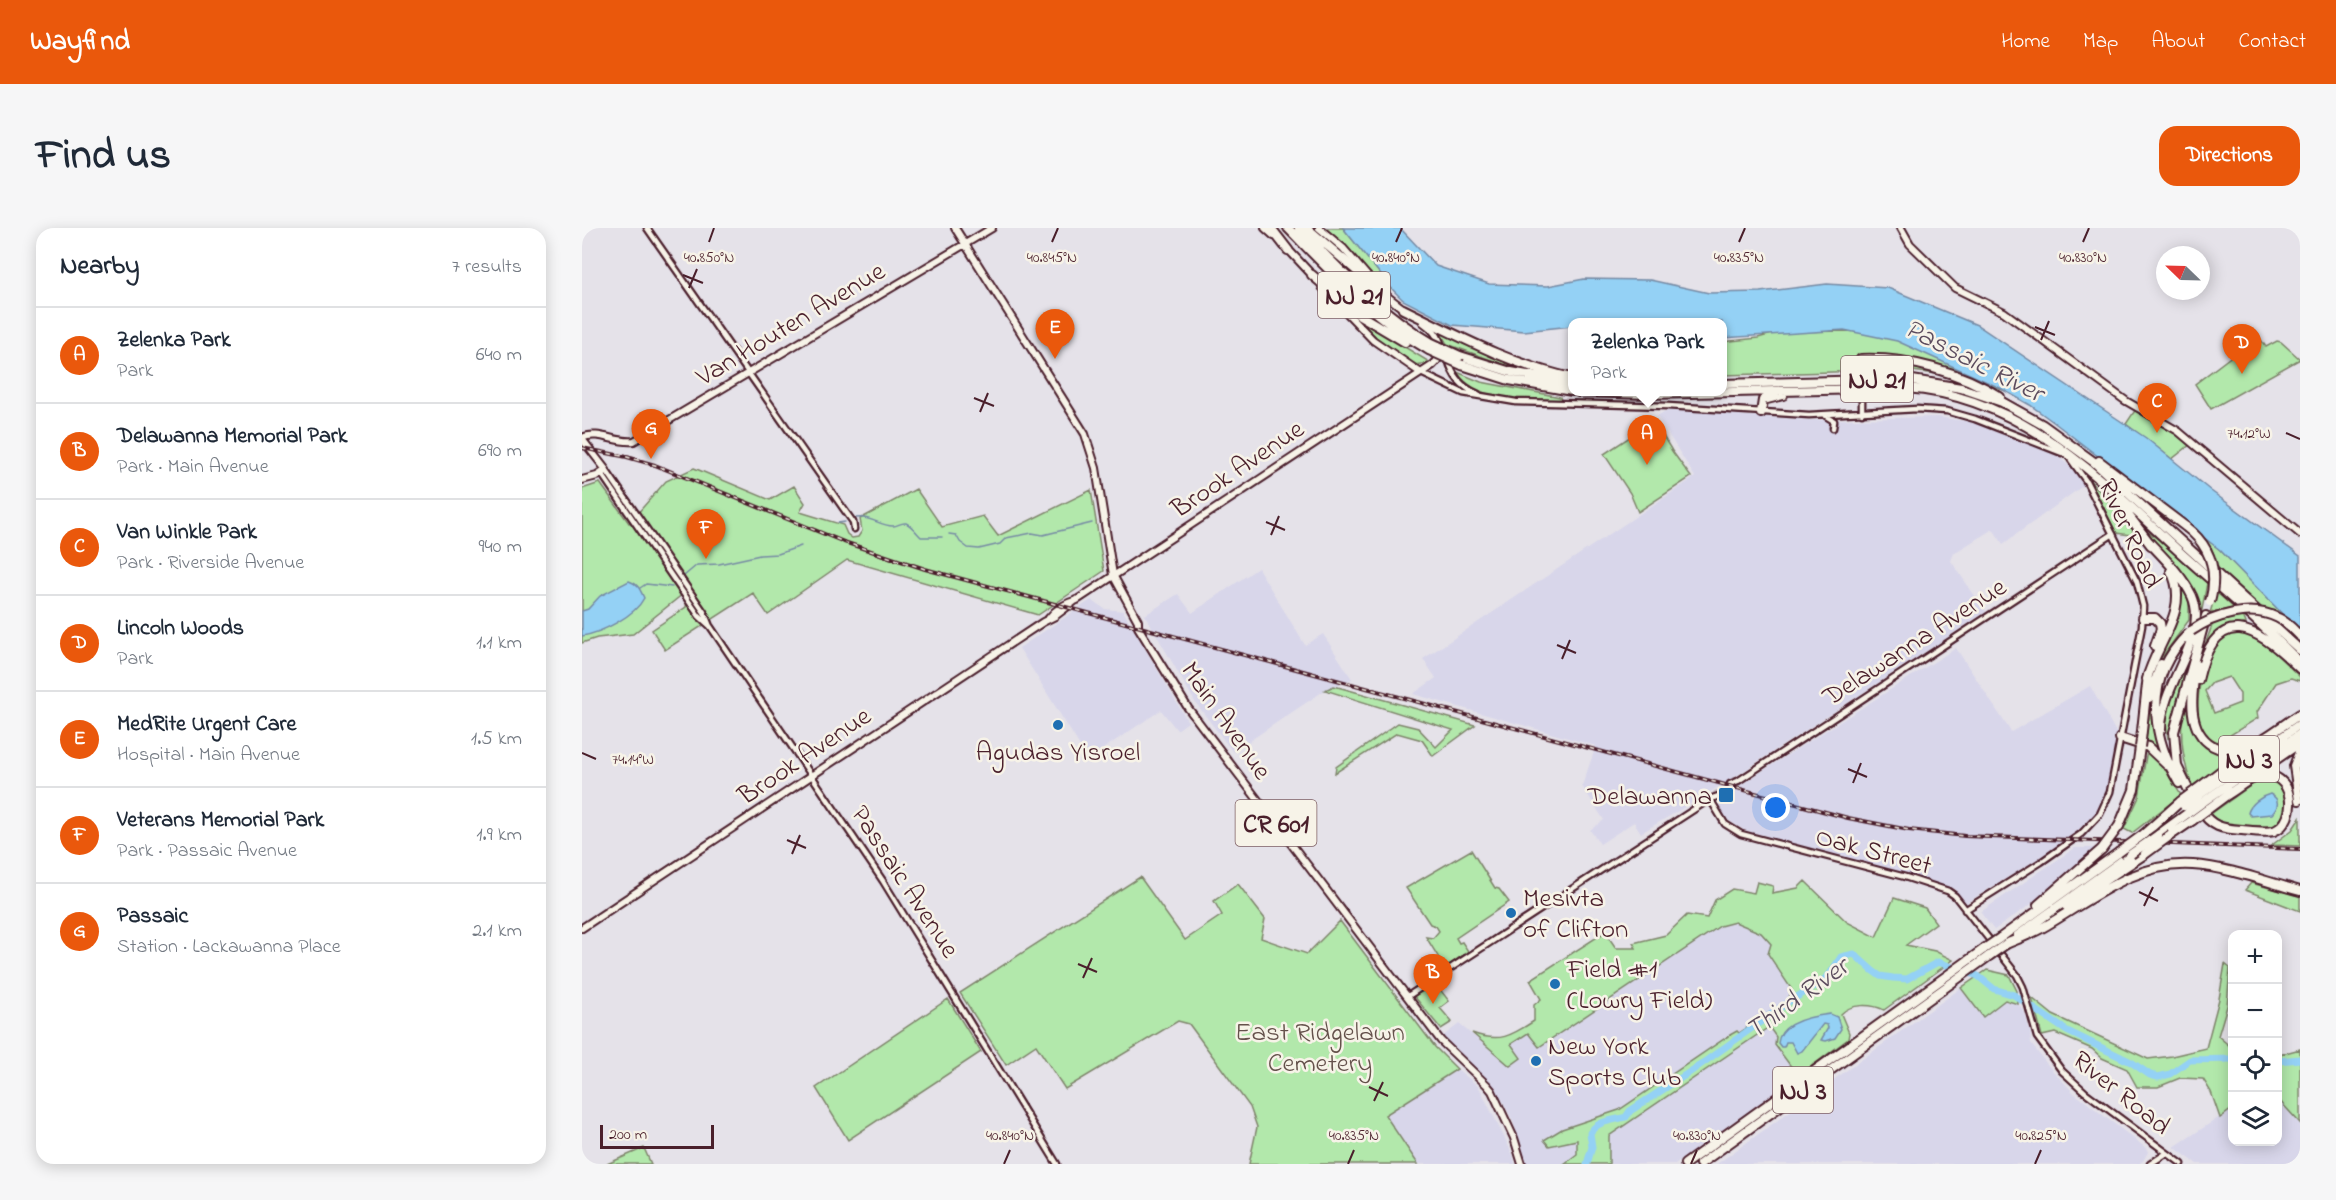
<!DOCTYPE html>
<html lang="en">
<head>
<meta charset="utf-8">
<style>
	body { margin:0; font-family:"Indie Flower",sans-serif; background:#f6f6f7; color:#1f2937 }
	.controls { position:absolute; right:18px; bottom:18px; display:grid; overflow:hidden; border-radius:12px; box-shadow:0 3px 15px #0003 }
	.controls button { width:54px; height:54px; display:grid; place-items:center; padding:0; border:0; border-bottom:2px solid #e0e1e3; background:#fff; color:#1f2937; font:30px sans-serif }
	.compass { position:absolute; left:1574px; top:18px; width:54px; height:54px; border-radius:50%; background:#fff; box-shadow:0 3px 15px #0003; rotate:293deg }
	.scale { position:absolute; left:18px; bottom:15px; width:114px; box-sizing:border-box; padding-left:6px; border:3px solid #4a1f2b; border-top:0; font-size:16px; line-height:21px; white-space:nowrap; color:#4a1f2b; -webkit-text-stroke:4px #f7f3e8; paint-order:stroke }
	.you { position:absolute; left:1194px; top:580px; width:21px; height:21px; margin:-15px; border:4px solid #fff; border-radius:50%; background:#1a73e8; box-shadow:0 0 0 9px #1a73e833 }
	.badge { display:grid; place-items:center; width:39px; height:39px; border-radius:50%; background:#ea580c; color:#fff; font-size:20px; font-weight:700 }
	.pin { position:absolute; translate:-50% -50px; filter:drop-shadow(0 2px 3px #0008) }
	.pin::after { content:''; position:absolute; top:32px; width:21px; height:18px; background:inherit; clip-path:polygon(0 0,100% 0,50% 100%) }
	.popup { position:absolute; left:986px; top:90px; width:159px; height:78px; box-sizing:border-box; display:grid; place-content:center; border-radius:12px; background:#fff; filter:drop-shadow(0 2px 4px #0005); font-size:20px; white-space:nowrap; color:#747a83 }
	.popup b { font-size:22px; color:#1f2937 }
	.popup::after { content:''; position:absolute; left:50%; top:100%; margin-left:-12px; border:12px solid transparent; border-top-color:#fff }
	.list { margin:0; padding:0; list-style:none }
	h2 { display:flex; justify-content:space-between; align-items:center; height:78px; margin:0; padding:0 24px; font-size:26px }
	h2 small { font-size:20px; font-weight:400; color:#747a83 }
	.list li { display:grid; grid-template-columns:39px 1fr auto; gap:18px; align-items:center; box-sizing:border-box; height:96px; padding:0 24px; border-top:2px solid #e0e1e3 }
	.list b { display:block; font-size:22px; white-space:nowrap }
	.list p { margin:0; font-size:20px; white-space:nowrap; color:#747a83 }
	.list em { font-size:20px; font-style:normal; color:#747a83 }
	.icon { flex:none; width:33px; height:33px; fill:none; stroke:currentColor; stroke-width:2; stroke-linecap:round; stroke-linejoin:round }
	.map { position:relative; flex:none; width:1718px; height:936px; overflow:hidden; border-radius:18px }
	header { display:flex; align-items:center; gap:36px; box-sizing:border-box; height:84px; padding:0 30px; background:#ea580c; color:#fff }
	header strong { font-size:28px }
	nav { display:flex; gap:33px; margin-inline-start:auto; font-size:21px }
	.intro { display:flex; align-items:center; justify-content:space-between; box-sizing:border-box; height:144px; padding:0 36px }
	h1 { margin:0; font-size:42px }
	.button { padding:15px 27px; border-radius:18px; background:#ea580c; color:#fff; font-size:21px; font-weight:700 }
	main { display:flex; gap:36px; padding:0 36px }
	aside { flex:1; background:#fff; border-radius:18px; box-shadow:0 3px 15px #0003 }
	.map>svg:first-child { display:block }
</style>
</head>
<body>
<header>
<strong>Wayfind</strong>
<nav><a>Home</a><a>Map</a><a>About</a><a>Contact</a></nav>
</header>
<div class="intro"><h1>Find us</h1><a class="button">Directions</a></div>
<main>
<aside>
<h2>Nearby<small>7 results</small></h2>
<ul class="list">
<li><span class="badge">A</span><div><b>Zelenka Park</b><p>Park</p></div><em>640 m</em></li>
<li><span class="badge">B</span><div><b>Delawanna Memorial Park</b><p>Park · Main Avenue</p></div><em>690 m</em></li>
<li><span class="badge">C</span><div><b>Van Winkle Park</b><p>Park · Riverside Avenue</p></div><em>940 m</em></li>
<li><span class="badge">D</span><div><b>Lincoln Woods</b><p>Park</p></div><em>1.1 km</em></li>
<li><span class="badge">E</span><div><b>MedRite Urgent Care</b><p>Hospital · Main Avenue</p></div><em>1.5 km</em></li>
<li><span class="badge">F</span><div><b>Veterans Memorial Park</b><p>Park · Passaic Avenue</p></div><em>1.9 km</em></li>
<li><span class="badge">G</span><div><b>Passaic</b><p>Station · Lackawanna Place</p></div><em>2.1 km</em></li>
</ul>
</aside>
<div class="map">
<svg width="1718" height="936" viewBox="0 0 1718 936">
	<rect width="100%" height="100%" fill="#e5e2e9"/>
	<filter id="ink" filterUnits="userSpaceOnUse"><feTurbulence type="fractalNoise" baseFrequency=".0167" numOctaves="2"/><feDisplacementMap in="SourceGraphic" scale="12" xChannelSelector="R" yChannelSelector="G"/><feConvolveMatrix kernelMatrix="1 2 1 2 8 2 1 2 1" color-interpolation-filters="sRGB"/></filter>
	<g filter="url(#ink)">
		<path fill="#d8d6ea" d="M1085,182L1227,192L1355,189L1390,194L1474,227L1490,240L1502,257L1421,316L1411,301L1372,325L1369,333L1404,384L1145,554L1059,605L1052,594L1018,616L1008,602L1022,592L1000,558L1014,518L831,466L854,450L841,431L1113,249L1075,188Z
			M676,340L723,417L741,406L770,451L743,462L651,524L613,474L563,387L596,366L610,385Z
			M509,372L523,381L541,383L606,494L595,502L579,482L506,531L437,420Z
			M1374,420L1429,504L1508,458L1535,506L1523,568L1513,585L1499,600L1472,621L1384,675L1372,661L1162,602L1146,592L1137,580L1138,570Z
			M1493,620H1516L1448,677L1412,702L1399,685L1400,683Z
			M1153,694L1179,704L1189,716L1186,726L1210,762L1206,772L1157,806L1155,803L1148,807L1037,882L994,896L967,918L995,912V926L982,936H944L931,893L919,870L907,853L860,809L877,796L928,838L939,830L928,816L946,805L957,819L1138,698Z
			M1379,760L1401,788L1423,772L1436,776L1442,783L1448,803L1449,816L1469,841L1492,865L1564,920L1566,924L1561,933L1556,936H1135Z
			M1187,799L1195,809L1193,817L1216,848L1093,936H1027V908Z
			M875,841L897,859L931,927L933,936H836L803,887Z
			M1696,871L1718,895V936H1615L1592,919L1650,881V914H1696Z"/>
		<path fill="#b2e8ab" stroke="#7e846b" stroke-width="1.5" fill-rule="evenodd" d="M743,0H761L808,58V65Z
			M767,85L849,135L831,137L811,124Z
			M1266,103L1301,105L1427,164L1383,149L1320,142L1140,147V114L1176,110L1197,104Z
			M858,104L931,135L926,138L865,116Z
			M1676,108L1684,119L1695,113L1699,114L1718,131L1629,181L1613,156Z
			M875,144L899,154L978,169L979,172C945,171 896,176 875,144Z
			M1554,181L1584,198L1609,216L1590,231L1544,196Z
			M1072,193L1090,223L1109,249L1056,284L1048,265L1022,226Z
			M112,240L188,272L212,258L223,275L218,284L261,297L265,306L270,310L276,309L280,303L278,291L334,261L360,299L401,288L416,308L509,262L522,343L456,387L265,332L186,387L171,365L83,422L70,402L104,379L106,362L51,406L15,410L0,415V261L18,255L47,295L84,253Z
			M1508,252L1556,308L1534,305Z
			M1561,300L1577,312L1625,355L1619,387C1612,352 1584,327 1561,300Z
			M1619,306L1638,322L1698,383L1681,381L1636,340L1631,324Z
			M1600,361L1607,372V392L1572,440L1596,385Z
			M1634,364L1652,380L1628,385Z
			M1661,388L1664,395L1637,404L1620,425L1631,395Z
			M1655,404L1677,410L1718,449V453L1709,450L1694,455L1675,484L1676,490L1637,514L1627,511C1624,506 1619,500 1618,495C1612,474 1620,431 1635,414C1640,408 1648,405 1655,404ZM1647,449L1658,466V475L1632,485L1623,463L1630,455Z
			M1607,427L1586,511L1583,487L1588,466Z
			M752,458L893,497L851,528L840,512L815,505L753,545L754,539L816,495L836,500L854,519L871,502L743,462Z
			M1602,472C1607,487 1610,510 1625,519C1632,523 1644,524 1653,527L1610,558C1599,529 1597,502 1602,472Z
			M1568,479L1578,524L1564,513Z
			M1565,522L1581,538L1599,567L1550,605L1542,601L1557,569Z
			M1685,551L1698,557L1708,573L1705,587L1694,598L1635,597L1626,588L1671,556Z
			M1718,590V618L1690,617L1710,602Z
			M889,622L913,660L917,661L927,674L874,710L877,715L880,714L886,723L863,740L844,709L851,710L857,703L854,698L848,696L824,660Z
			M558,649L603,712L640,687L632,673L656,656L683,691L679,710L725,726L758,693L853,819L875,841L803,887L836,936H667L675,899L668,879L607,796L596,793L483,861L454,817L424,837L378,765Z
			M1223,653L1265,694L1294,709L1312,670L1343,680L1354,695L1324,717L1353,723L1371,732L1302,782C1290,776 1269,775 1259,786L1267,805L1266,811L1216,848L1193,817L1194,809L1187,799L1027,908V936H982L995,926V912L967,918L962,912L980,901L1037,882L1148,807L1155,803L1157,805L1206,772L1210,762L1186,726L1189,716L1179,705L1153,694L1138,698L957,819L946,805L929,816L939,830L928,838L890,805C918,815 929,808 952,793V777L959,771L948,752L1023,704L1034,720H1054L1051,715L1084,707L1105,687L1125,690L1133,672L1150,661L1172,665L1175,654L1191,658L1190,665L1216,660Z
			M1669,655L1718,668V683L1663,662Z
			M1643,736L1648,740L1645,778L1636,808L1650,820V881L1638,890L1629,864L1621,851L1598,850L1576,859H1555L1545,841L1520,830L1510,821L1473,805L1460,808L1450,770L1471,787L1566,831L1590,828L1624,820L1637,771Z
			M1405,742L1427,747L1435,763L1436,776L1423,772L1401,789L1379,760Z
			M853,755L867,773L858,780L870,794L859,801L832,768Z
			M366,771L399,824L266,912L234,860Z
			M1718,821V895L1696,871V827Z
			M62,920L69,936H25Z"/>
		<path fill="#94d1f5" stroke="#768aa4" stroke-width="1.5" d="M761,0H818L854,38L907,56L966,58L1002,51L1068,52L1127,65L1178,64L1245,56L1306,60L1395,97L1564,210L1629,263L1718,328V404L1638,322L1474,196L1448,177L1418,160L1315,113L1262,102L1141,110L1140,94H990V98L942,103L870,97L821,72L811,62Z
			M47,353C56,356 58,361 62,370C53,388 19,405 0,408V383L6,381L18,368Z
			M1688,566C1698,571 1697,579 1690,586L1669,588L1666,585C1668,576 1680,568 1688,566Z
			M1248,786L1255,789L1259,801L1253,810L1244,813L1239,812L1246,800L1245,797L1241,796L1220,823L1215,825L1209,814H1204L1202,819H1199L1196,815C1198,793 1231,788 1248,786Z"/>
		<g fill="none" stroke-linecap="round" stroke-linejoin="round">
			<path stroke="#768aa4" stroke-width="1.5" d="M274,290C290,288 297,298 311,298C316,298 319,294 324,295C329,297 335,305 339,309H360
				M256,295L263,294
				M367,306L374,307L378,314L386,320L397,321L418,316L424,310L450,305L461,307L510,295
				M102,348L115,337L137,336L178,327L196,326L219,318
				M58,360L64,356L90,359"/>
			<path stroke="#94d1f5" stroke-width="7" d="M1696,833L1718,831
				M1005,936L1010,919L1008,905C1016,892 1030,893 1044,889L1048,883L1111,842L1208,773L1237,756L1248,746L1259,729L1272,726L1291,743L1298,748L1311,750L1325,751L1356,734L1396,748L1412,761L1432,767L1485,803L1549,834L1568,847L1576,849L1588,846L1608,832L1650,831"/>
			<path stroke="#c6bbc3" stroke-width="4.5" stroke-dasharray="4.5 2" stroke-linecap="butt" d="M1132,566L1148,556
				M1137,568L1153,557"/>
			<defs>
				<path id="minor" d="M65,0L261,280L271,294L272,301
					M866,131C871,149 879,159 896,166
					M839,145L881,165L934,174L1086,178L1227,187L1335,181L1365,183L1393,191L1480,225
					M1280,172V185
					M1244,188L1252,193L1251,200
					M24,242L122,384L127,396
					M19,245L117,388L128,398L301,653L475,936
					M1148,556L1156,553L1531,306
					M1128,571L1143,596L1159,606L1323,649L1366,663L1373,668L1435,747L1441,759L1455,809L1480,843L1503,864L1600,936
					M1383,682L1459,634L1499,606L1518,586L1528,564L1560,398L1561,378L1555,354L1504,253L1489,232
					M826,768L1128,571L1137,568
					M1568,936L1585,925"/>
				<path id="major" d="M373,0L503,206L514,240L531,347L556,393V399L606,480L859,813L905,857L910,863L932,910L940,936
					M683,0L692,8
					M737,0L761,20L787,50
					M1319,0L1328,16L1373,60L1422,84L1544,173L1596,203L1718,306
					M704,19L732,49
					M740,59L791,112L839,145
					M802,66L823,82
					M0,210C16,202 35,216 52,213L410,0
					M0,211L24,242L15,248L0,252
					M467,390C474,381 484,375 495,372L851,137C867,123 857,105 841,94
					M0,700L461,394L473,388L494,372"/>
				<path id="highway" d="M689,0L706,22
					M706,0C750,45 792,91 847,122
					M717,0C758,42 796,84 848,114
					M725,0L804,68
					M730,47L776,86L823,114
					M821,81C876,108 930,137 990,150
					M878,128L929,144L990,155
					M1279,131C1325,129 1379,144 1418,169
					M880,137L927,152L990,163
					M1140,156L1324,151L1379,160L1420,174L1461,197L1512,234L1718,422
					M996,164L1067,166L1324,160C1441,168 1518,251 1600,326C1640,362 1681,396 1718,435
					M1179,185L1181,172L1201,167
					M1517,233L1604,299
					M1531,267L1569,317
					M1566,313C1581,329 1600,347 1610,368C1628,409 1579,454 1579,501
					M1561,390H1573L1578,395L1579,401L1573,418
					M1614,437C1610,463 1603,502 1631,518C1639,522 1649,524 1658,521C1680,515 1699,498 1718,486
					M1565,451C1574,415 1609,382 1589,343
					M1616,452C1634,373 1676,399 1718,441
					M1567,470L1579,436
					M1538,510L1566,519L1585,537
					M1559,512L1566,447
					M1670,548L1718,515
					M1597,555C1568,506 1562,449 1606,406
					M1614,562L1669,520
					M1617,567L1718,496
					M1611,571L1595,538L1592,504L1624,388
					M1717,572L1712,538L1718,522
					M1621,574L1718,506
					M1618,581C1629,599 1640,601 1660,602C1670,603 1682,605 1692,603C1718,593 1712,540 1677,548C1666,551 1655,561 1645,567
					M1626,581L1649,564
					M1537,598L1552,562L1558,519
					M1562,606L1599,573
					M1576,607L1606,585
					M1589,607L1611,592
					M1456,677L1520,621
					M1484,678L1563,626
					M1435,708L1549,626
					M1418,710L1536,625
					M1424,716C1438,710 1452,705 1465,697C1511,670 1555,633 1611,637C1645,639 1685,654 1718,663
					M1103,936L1402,721
					M1118,936L1407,728"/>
			</defs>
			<use href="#minor" stroke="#4a1f2b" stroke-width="9"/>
			<use href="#major" stroke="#4a1f2b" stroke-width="10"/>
			<use href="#highway" stroke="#4a1f2b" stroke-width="12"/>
			<use href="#minor" stroke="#f7f3e8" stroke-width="4.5"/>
			<use href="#major" stroke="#f7f3e8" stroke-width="6"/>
			<use href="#highway" stroke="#f7f3e8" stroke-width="8"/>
			<defs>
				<path id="rail" d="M0,220L45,229L73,237L262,314L343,341L1266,590L1327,602L1383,608L1718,621"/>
			</defs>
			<use href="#rail" stroke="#4a1f2b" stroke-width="4"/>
			<use href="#rail" stroke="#f7f3e8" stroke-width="1.5" stroke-dasharray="4.5" stroke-linecap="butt"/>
			<defs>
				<path id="minor-bridge" d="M1279,140L1280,172"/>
				<path id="highway-bridge" d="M848,114L878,128
					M847,122L880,137
					M1604,299C1629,318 1636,344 1628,374
					M1609,403C1632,387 1669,376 1696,390C1705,394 1711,401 1718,408
					M1558,519L1559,512
					M1599,573L1614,562
					M1602,578L1617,567
					M1606,585L1621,574
					M1611,592L1626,581
					M1520,621L1537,598
					M1536,625L1562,606
					M1549,626L1576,607
					M1563,626L1589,607
					M1402,721L1418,710
					M1407,728L1424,716"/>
			</defs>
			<use href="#minor-bridge" stroke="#4a1f2b" stroke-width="9" stroke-linecap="butt"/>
			<use href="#highway-bridge" stroke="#4a1f2b" stroke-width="12" stroke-linecap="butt"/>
			<use href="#minor-bridge" stroke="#f7f3e8" stroke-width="4.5"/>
			<use href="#highway-bridge" stroke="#f7f3e8" stroke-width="8"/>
		</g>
	</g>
	<path fill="none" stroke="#4a1f2b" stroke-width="2" d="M127,14L132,0M470,14L476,0M814,14L820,0M1157,14L1163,0M1501,14L1507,0M101,47L121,55M107,60L115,41M1453,99L1473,107M1459,112L1467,93M392,170L412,178M398,184L406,165M1704,205L1718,211M684,294L703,302M689,307L697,288M975,417L994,425M980,431L988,412M0,525L14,531M1266,541L1285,549M1271,555L1279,535M205,612L224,620M210,626L218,607M1557,664L1576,673M1562,678L1571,659M496,736L515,744M501,750L510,730M787,859L806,868M792,873L801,854M422,936L428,922M766,936L772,922M1109,936L1115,922M1453,936L1459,922"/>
	<g fill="#1f6fb2" stroke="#f7f3e8" stroke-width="2">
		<circle cx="476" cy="497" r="6"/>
		<rect x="1136" y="559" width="16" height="16" rx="3"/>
		<circle cx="929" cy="685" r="6"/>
		<circle cx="973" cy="756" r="6"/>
		<circle cx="954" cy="833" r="6"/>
	</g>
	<g text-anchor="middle" stroke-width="5" stroke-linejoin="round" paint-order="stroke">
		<g fill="#f7f3e8" stroke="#7e5f64" stroke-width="1.5">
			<rect x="736" y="44" width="72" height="46" rx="4.5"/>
			<rect x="1259" y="128" width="72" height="46" rx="4.5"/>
			<rect x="1637" y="508" width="60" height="46" rx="4.5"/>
			<rect x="653.5" y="572" width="81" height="46" rx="4.5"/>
			<rect x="1191" y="839" width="60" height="46" rx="4.5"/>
		</g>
		<g font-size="26" font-weight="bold" fill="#4a1f2b">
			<text x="772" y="76">NJ 21</text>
			<text x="1295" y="160">NJ 21</text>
			<text x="1667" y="540">NJ 3</text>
			<text x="694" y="604">CR 601</text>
			<text x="1221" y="871">NJ 3</text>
		</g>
		<g font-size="27" fill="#4a1f2b" stroke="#f7f3e8">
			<text transform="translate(208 95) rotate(-31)" y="9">Van Houten Avenue</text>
			<text transform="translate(655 240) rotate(-34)" y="9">Brook Avenue</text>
			<text transform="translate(1549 305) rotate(65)" y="9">River Road</text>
			<text transform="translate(1332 413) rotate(-33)" y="9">Delawanna Avenue</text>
			<text transform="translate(645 492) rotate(55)" y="9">Main Avenue</text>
			<text transform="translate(222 527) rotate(-34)" y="9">Brook Avenue</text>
			<text transform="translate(1292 622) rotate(15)" y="9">Oak Street</text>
			<text transform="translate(324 653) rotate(57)" y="9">Passaic Avenue</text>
			<text transform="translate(1540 864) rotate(39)" y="9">River Road</text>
		</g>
		<g font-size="27" fill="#4a1f2b" stroke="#f7f3e8" text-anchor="start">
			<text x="476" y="532" text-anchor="middle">Agudas Yisroel</text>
			<text x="1130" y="576" text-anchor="end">Delawanna</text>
			<text x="941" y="678">Mesivta<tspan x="941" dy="31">of Clifton</tspan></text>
			<text x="985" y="749">Field #1<tspan x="985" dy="31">(Lowry Field)</tspan></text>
			<text x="966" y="826">New York<tspan x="966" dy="31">Sports Club</tspan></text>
		</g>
		<g font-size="27" fill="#64514b" stroke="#f7f3e8">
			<text x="738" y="812">East Ridgelawn<tspan x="738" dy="31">Cemetery</tspan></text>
		</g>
		<g font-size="28" font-style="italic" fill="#5c4c5e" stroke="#f7f3e8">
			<text transform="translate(1393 131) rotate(27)" y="10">Passaic River</text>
			<text transform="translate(1214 769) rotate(-36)" y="10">Third River</text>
		</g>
	</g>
	<g font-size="15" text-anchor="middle" fill="#4a1f2b" stroke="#f7f3e8" stroke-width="5" stroke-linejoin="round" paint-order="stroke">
		<text x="1157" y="34">40.835°N</text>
		<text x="1501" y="34">40.830°N</text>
		<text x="127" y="34">40.850°N</text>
		<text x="470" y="34">40.845°N</text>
		<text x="814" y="34">40.840°N</text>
		<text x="1667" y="210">74.12°W</text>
		<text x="51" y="536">74.14°W</text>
		<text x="428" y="912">40.840°N</text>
		<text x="772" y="912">40.835°N</text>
		<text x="1115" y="912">40.830°N</text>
		<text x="1459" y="912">40.825°N</text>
	</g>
</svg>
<div class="controls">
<button>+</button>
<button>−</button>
<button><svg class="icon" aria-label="locate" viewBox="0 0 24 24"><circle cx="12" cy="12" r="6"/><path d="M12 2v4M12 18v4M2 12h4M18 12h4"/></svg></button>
<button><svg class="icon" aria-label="layers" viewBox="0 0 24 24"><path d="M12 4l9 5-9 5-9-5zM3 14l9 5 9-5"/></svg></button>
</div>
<svg class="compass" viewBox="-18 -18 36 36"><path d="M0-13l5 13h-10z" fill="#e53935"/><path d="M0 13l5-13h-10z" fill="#747a83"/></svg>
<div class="scale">200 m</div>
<div class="you"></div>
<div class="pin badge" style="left:1065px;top:237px">A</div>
<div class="popup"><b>Zelenka Park</b>Park</div>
<div class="pin badge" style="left:851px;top:776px">B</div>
<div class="pin badge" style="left:1575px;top:205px">C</div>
<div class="pin badge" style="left:1660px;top:146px">D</div>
<div class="pin badge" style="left:473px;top:131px">E</div>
<div class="pin badge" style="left:124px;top:331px">F</div>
<div class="pin badge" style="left:69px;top:231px">G</div>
</div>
</main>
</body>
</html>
